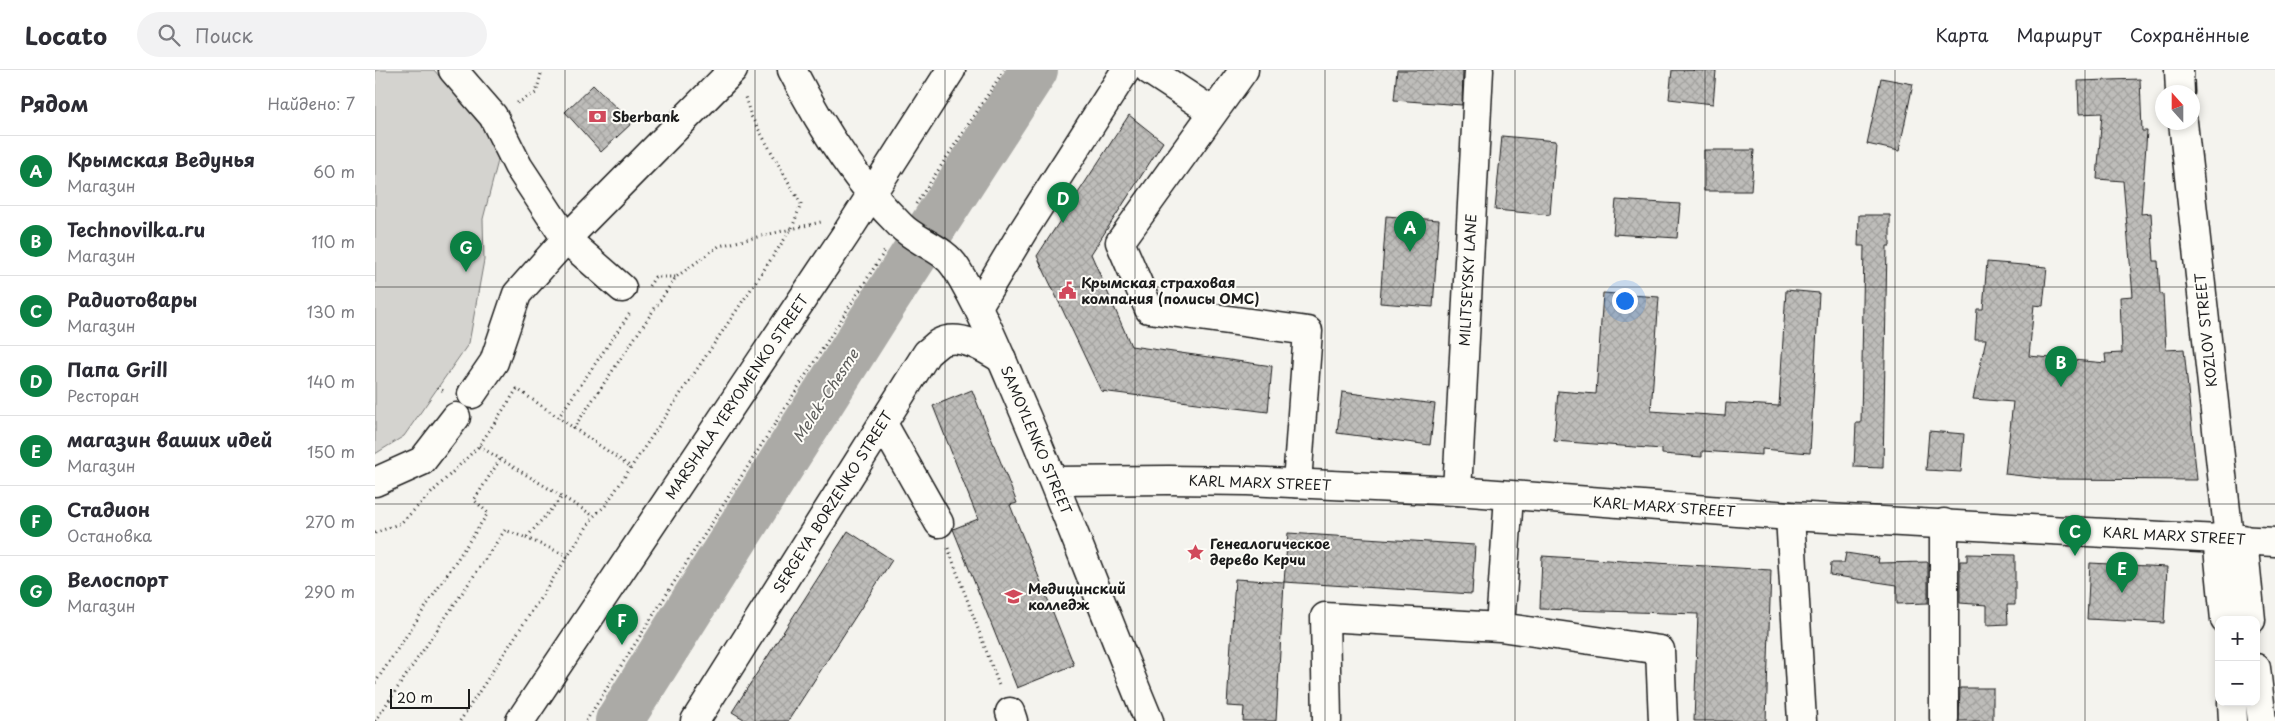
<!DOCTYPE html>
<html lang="ru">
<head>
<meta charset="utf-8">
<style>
	body { margin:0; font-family:"Playpen Sans",sans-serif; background:#f2f2f3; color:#2b2b33 }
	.controls { position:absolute; right:15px; bottom:15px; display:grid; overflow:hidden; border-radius:10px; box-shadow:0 2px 8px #0003 }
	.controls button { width:45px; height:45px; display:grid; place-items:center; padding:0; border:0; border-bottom:1px solid #e1e1e2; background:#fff; color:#2b2b33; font:25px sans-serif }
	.compass { position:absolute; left:1780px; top:15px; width:45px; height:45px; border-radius:50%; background:#fff; box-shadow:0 2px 8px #0003; rotate:339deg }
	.scale { position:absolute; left:15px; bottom:12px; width:80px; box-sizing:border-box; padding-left:5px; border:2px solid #1c1c1c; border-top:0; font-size:14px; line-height:18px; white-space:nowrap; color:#1c1c1c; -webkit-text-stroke:4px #fdfcf7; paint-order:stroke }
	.you { position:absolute; left:1249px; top:230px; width:18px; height:18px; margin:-12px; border:4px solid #fff; border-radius:50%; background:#1a73e8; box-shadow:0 0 0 8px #1a73e833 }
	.badge { display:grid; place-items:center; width:32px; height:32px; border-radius:50%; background:#0b8043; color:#fff; font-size:16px; font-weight:700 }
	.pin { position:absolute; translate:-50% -41px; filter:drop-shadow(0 1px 2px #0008) }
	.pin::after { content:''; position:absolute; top:26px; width:18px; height:15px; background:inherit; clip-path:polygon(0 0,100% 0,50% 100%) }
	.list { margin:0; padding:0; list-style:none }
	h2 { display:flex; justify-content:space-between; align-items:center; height:65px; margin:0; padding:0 20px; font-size:21px }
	h2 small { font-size:16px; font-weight:400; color:#7c7c81 }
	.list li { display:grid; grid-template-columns:32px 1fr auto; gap:15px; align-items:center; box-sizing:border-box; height:70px; padding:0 20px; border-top:1px solid #e1e1e2 }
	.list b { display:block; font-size:19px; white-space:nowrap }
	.list p { margin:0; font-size:16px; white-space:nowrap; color:#7c7c81 }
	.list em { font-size:16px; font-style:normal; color:#7c7c81 }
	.icon { flex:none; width:28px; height:28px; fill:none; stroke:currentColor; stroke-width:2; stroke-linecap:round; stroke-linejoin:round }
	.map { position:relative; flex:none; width:1900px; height:651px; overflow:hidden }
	header { display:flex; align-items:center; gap:30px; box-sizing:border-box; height:70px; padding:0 25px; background:#fff; border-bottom:1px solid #e1e1e2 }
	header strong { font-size:24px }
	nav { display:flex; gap:28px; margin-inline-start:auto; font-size:18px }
	.search { width:350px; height:45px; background:#f2f2f3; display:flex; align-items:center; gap:12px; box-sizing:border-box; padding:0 18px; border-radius:28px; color:#7c7c81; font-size:19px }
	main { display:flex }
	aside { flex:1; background:#fff }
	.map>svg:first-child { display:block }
</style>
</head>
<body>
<header>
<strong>Locato</strong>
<div class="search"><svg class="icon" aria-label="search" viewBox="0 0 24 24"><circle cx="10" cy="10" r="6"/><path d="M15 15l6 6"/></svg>Поиск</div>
<nav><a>Карта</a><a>Маршрут</a><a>Сохранённые</a></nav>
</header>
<main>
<aside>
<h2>Рядом<small>Найдено: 7</small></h2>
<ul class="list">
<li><span class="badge">A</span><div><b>Крымская Ведунья</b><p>Магазин</p></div><em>60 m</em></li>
<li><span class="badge">B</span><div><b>Technovilka.ru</b><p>Магазин</p></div><em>110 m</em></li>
<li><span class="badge">C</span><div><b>Радиотовары</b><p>Магазин</p></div><em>130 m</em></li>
<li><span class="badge">D</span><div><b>Папа Grill</b><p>Ресторан</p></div><em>140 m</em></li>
<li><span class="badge">E</span><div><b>магазин ваших идей</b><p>Магазин</p></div><em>150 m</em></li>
<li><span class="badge">F</span><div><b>Стадион</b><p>Остановка</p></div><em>270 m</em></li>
<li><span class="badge">G</span><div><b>Велоспорт</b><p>Магазин</p></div><em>290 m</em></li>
</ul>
</aside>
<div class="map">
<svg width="1900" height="651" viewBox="0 0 1900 651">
	<defs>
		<pattern id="building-cross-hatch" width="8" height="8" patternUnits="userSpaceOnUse" patternTransform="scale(1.25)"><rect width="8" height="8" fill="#bebdba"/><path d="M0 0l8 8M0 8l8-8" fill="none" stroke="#a3a29f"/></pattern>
	</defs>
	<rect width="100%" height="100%" fill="#f4f3ee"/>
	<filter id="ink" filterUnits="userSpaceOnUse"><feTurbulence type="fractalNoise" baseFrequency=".02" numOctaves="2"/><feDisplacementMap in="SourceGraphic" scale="10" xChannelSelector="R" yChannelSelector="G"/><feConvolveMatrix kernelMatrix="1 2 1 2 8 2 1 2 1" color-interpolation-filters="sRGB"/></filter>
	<g filter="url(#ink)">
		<path fill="#d4d3cf" stroke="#787876" d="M0,0H59L126,79L108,149L109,190L94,273L29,366L0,384Z"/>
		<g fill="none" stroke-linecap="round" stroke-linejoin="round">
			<path stroke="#abaaa6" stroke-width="48" d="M244,651L510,230L659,0"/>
		</g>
		<path fill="url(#building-cross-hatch)" stroke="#1c1c1c" d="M1022,0H1088L1087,35L1019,30Z
			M1297,0L1341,1L1338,34L1294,29Z
			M1506,8L1538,14L1524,81L1492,74Z
			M1765,9L1767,61H1772L1766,144L1776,143L1779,191H1783L1785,224H1788L1791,280L1809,279L1822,410L1674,409L1630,404L1638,332L1598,329L1611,269H1600L1602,239H1608L1612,192L1672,197L1668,236L1659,235L1654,286L1731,293L1730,284L1747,283L1745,227L1758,226L1748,111L1722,109L1727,43L1704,44L1703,11Z
			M218,15L257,53L226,82L190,42Z
			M754,45L788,72L716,184L756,276L897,296L893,342L726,321L662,186Z
			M1127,66L1181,71L1175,145L1120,140Z
			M1329,80H1379L1376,121H1329Z
			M1241,130L1305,134L1302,168L1238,164Z
			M1484,145H1515V176H1512L1508,398L1479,397L1481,353H1486L1489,176H1483Z
			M1011,146L1064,150L1058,237L1005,233Z
			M1411,220L1444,223L1435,383L1387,379V385L1327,381V387L1287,384V379L1179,371L1183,321L1221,324L1228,223L1284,227L1276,341L1350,346L1351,333L1404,336Z
			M597,320L642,433L635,435L699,595L642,618L578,459L603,449L558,336Z
			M967,322L1060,334L1055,375L962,363Z
			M1554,361L1589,364L1586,402L1551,400Z
			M473,461L517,490L413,651H372L357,642Z
			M913,463L1100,475L1097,524L909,512Z
			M1471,483L1504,488L1503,493L1553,492V533L1522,534V515L1455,505L1456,493H1469Z
			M1592,484L1640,485V535H1632L1633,554L1612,555V535L1585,533V491H1592Z
			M1167,486L1396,500L1391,651H1319L1323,544L1165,539Z
			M1715,493L1792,497L1789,553L1712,549Z
			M860,509L909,512L901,651H868L869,637L852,636Z
			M1585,618H1618V651H1584Z"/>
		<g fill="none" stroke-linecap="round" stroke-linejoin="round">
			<defs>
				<path id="minor" d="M78,0L118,46L143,96L191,169L247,218
					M774,0L838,42
					M869,0L745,172L774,239L933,261L922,413
					M1804,0L1805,22
					M1808,52L1854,468
					M603,236L648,161L751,0
					M97,324L119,292L142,224L191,169L358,0
					M508,354L564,453
					M0,412L47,391L81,347
					M1082,421L1104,0
					M1415,446L1427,651
					M1842,468L1850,550
					M1868,469L1876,550
					M1125,557L1134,426
					M1881,598L1887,651
					M1857,632L1858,651
					M635,642L638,651
					M1569,649V453
					M320,651L552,283C556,280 560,276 564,273C584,262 611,279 627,289
					M952,651L950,547L1125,557L1285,580L1288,651"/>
				<path id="major" d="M417,0C445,55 480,111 525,155C541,172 569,178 581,198C610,245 629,296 651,346C694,447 732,550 774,651
					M679,411L794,410L872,411L1082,421L1415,446L1900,472
					M145,651L471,164L576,0"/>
			</defs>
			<use href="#minor" stroke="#1c1c1c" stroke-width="31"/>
			<use href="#major" stroke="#1c1c1c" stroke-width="31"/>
			<path stroke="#1c1c1c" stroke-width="3" stroke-dasharray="1 4" stroke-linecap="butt" d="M142,33L161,23L167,0
				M541,134L629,0
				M274,216L280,207H301
				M63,317L71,323
				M183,348L255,243
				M198,359L301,207L344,176L446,152
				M104,376L219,446
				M0,463L26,453L104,376L142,319L256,397
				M151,468L193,486
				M573,478L625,618
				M0,613L113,443L99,430L126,388
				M0,651L130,460L151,468L187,427
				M85,651L219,446L230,436L417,158L426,134L376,46L370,27
				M211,651L511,179"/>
			<use href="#minor" stroke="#fdfcf7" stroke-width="28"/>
			<use href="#major" stroke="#fdfcf7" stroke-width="28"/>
		</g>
	</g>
	<path fill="none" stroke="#1c1c1c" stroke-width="1" stroke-opacity="0.55" d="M190,0V651M380,0V651M570,0V651M760,0V651M950,0V651M1140,0V651M1330,0V651M1520,0V651M1710,0V651M0,217H1900M0,434H1900"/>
	<defs>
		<symbol id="bank-bare" viewBox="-9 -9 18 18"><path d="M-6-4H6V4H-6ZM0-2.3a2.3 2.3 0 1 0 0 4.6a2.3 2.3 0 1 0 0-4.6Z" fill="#d1495b" stroke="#fdfcf7" stroke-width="2.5" paint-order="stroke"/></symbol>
		<symbol id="civic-bare" viewBox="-9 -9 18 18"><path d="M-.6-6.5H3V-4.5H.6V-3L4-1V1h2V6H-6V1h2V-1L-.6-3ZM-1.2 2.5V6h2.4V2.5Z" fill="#d1495b" stroke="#fdfcf7" stroke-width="2.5" paint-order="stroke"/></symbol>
		<symbol id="sight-bare" viewBox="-9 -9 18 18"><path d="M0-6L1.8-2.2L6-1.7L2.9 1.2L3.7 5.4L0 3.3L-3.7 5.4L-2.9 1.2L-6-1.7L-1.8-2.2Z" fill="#d1495b" stroke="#fdfcf7" stroke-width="2.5" paint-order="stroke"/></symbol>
		<symbol id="university-bare" viewBox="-9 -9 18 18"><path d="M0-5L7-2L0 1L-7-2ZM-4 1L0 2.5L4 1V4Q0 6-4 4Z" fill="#d1495b" stroke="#fdfcf7" stroke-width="2.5" paint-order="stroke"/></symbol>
	</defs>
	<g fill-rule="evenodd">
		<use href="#bank-bare" x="210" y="34" width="25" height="25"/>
		<use href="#civic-bare" x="680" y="208" width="25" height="25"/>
		<use href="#sight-bare" x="808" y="470" width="25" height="25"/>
		<use href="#university-bare" x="626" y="514" width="25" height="25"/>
	</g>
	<g text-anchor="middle" stroke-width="4" stroke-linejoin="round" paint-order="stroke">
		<g font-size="14" font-weight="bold" fill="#1c1c1c" stroke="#fdfcf7" text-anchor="start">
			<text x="237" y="52">Sberbank</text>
			<text x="706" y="218">Крымская страховая<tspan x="706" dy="16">компания (полисы ОМС)</tspan></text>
			<text x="835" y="479">Генеалогическое<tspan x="835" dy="16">дерево Керчи</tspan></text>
			<text x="653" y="524">Медицинский<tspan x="653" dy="16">колледж</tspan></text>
		</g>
		<g font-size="14" fill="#1c1c1c" stroke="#fdfcf7">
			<text transform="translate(1093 210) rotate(-87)" y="5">MILITSEYSKY LANE</text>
			<text transform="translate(1831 260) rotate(-96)" y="5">KOZLOV STREET</text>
			<text transform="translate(362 327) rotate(-56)" y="5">MARSHALA YERYOMENKO STREET</text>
			<text transform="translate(661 370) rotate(67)" y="5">SAMOYLENKO STREET</text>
			<text transform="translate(885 413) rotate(2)" y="5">KARL MARX STREET</text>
			<text transform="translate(458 432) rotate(-58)" y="5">SERGEYA BORZENKO STREET</text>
			<text transform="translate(1289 437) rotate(4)" y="5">KARL MARX STREET</text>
			<text transform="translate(1799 466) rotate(3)" y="5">KARL MARX STREET</text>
		</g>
		<g font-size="15" font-style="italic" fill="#5c5c5a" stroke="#fdfcf7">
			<text transform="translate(451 326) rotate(-57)" y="5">Melek-Chesme</text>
		</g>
	</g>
</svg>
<div class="controls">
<button>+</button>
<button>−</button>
</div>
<svg class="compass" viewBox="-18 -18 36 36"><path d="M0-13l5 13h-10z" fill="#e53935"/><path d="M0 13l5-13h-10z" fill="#7c7c81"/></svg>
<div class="scale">20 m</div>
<div class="you"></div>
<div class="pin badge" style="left:1035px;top:182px">A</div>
<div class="pin badge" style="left:1686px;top:317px">B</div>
<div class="pin badge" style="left:1700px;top:486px">C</div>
<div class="pin badge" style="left:688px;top:153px">D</div>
<div class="pin badge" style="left:1747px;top:523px">E</div>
<div class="pin badge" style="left:247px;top:575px">F</div>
<div class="pin badge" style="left:91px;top:202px">G</div>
</div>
</main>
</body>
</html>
